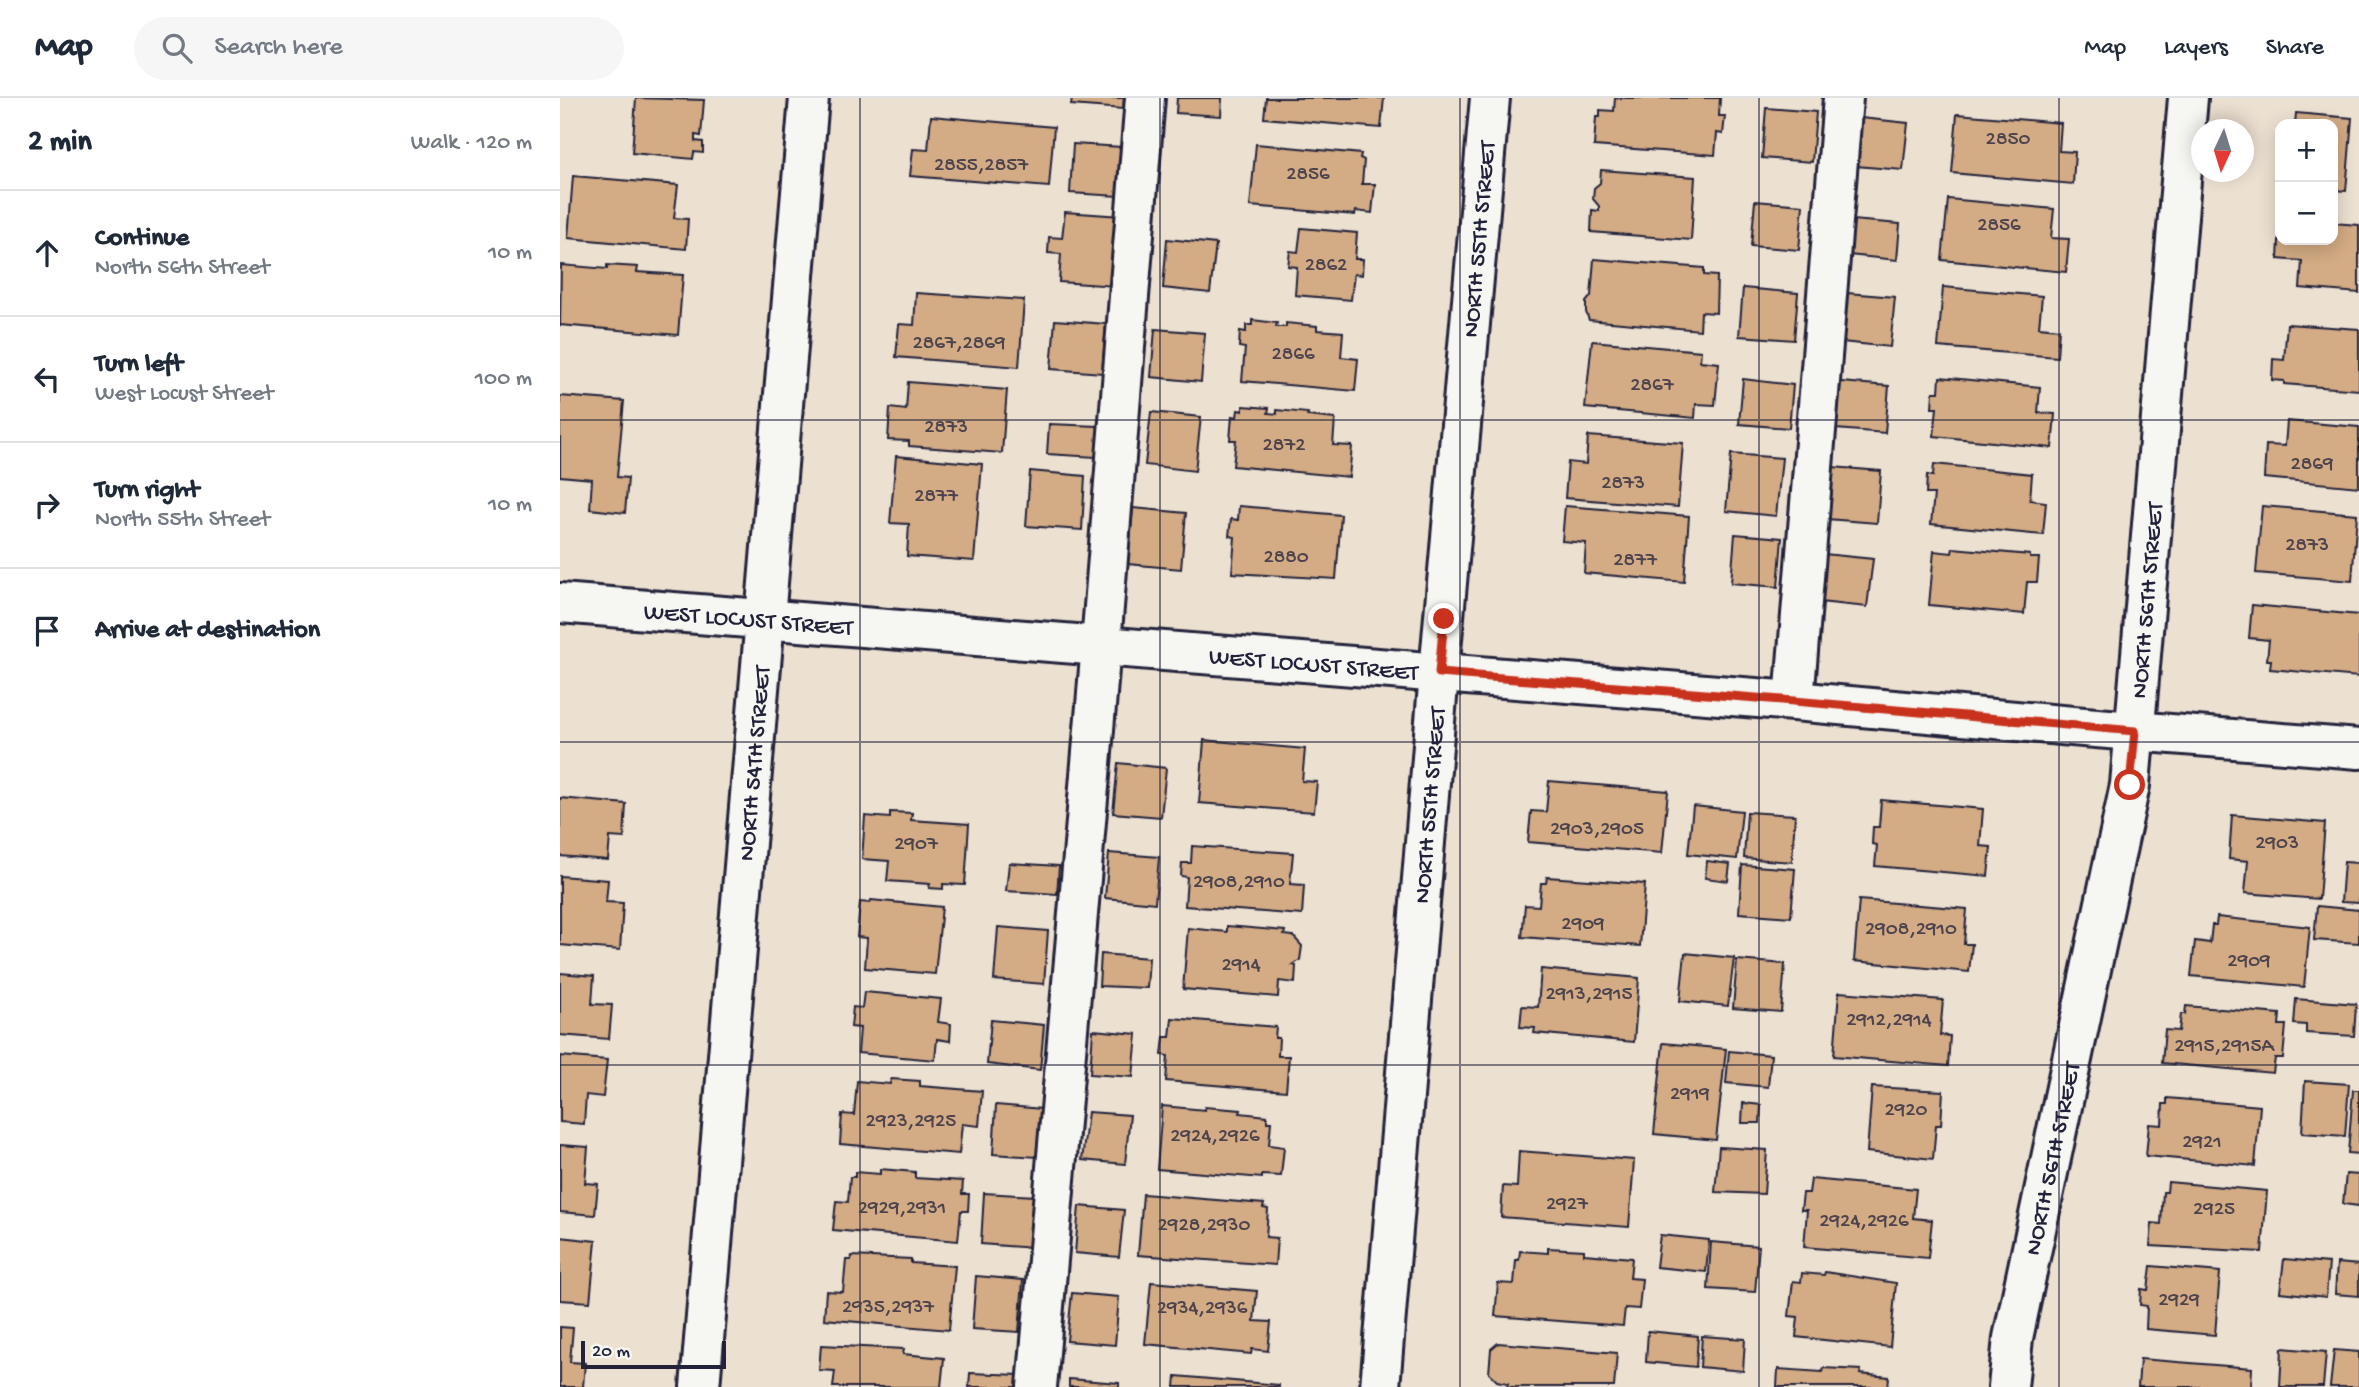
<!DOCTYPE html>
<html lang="en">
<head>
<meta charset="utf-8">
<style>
	body { margin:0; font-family:"Gochi Hand",sans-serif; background:#f6f6f7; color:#1f2937 }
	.controls { position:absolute; right:21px; top:21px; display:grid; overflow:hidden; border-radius:14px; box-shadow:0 4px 18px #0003 }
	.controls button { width:63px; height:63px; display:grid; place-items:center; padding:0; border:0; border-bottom:2px solid #e0e1e3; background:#fff; color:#1f2937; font:35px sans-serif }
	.compass { position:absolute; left:1631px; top:21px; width:63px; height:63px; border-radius:50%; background:#fff; box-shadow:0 4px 18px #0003; rotate:184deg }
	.scale { position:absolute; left:21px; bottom:18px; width:145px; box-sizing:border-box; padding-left:7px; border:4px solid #22223b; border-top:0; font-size:19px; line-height:24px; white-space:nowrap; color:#22223b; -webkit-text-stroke:5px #f6f6f2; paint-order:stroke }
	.stop { position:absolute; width:21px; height:21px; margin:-16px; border:5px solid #c8321e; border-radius:50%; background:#fff }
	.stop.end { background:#c8321e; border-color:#fff; box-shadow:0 2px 7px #0008 }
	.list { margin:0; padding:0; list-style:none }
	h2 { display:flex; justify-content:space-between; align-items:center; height:91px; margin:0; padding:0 28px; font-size:30px }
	h2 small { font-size:23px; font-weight:400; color:#747a83 }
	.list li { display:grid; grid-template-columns:46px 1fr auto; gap:21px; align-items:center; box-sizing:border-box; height:126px; padding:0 28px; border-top:2px solid #e0e1e3 }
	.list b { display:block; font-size:26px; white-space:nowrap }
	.list p { margin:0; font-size:23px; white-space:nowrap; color:#747a83 }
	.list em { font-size:23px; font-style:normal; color:#747a83 }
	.icon { flex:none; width:38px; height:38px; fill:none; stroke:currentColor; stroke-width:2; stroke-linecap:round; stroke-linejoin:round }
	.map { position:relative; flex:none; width:1799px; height:1289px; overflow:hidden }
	header { display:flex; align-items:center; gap:42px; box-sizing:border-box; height:98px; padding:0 35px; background:#fff; border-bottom:2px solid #e0e1e3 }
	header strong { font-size:33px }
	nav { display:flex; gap:38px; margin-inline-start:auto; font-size:24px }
	.search { width:490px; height:63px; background:#f6f6f7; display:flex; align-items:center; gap:18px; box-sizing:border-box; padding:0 24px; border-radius:38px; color:#747a83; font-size:26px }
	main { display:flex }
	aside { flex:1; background:#fff }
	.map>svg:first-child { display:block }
</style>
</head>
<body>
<header>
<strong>Map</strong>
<div class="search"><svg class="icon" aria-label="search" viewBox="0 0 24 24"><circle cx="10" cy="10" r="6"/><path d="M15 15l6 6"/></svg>Search here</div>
<nav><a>Map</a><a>Layers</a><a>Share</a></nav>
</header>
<main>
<aside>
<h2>2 min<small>Walk · 120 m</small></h2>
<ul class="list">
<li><svg class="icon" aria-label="ahead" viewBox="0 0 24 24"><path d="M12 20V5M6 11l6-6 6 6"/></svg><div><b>Continue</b><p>North 56th Street</p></div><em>10 m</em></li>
<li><svg class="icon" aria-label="left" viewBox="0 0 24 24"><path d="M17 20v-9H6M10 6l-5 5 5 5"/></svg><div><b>Turn left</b><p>West Locust Street</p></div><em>100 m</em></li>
<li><svg class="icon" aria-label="right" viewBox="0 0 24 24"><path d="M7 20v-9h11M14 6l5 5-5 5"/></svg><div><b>Turn right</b><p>North 55th Street</p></div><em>10 m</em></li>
<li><svg class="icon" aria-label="arrive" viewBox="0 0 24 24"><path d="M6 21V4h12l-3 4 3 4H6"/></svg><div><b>Arrive at destination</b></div></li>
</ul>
</aside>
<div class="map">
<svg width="1799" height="1289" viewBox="0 0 1799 1289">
	<rect width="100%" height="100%" fill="#ece0d1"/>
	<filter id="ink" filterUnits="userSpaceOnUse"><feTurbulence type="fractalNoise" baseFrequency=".0143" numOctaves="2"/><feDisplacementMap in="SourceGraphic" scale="14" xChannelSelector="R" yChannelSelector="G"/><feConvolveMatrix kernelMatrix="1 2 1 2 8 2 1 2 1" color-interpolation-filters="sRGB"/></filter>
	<g filter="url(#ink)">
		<path fill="#d3ab84" stroke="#22223b" stroke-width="2" d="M76,0L144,2L141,38L135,37V43L143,44V55L134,54L133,61L72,55Z
			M512,0H564L563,11L511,7Z
			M617,0H662L661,18L616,15Z
			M706,0H824L821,30L704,20Z
			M1055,0H1160L1159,18H1165L1163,36L1157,35L1155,57L1034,48L1036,19H1040V12L1054,13Z
			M1206,10L1256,14L1252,64L1202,60Z
			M1736,15L1792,20L1786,93L1773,92V26H1735Z
			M1397,16L1501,25L1499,53L1515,54L1513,86L1392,75Z
			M371,18L494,29L489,89L350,78L353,51L368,52Z
			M1301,20L1348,25L1343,72L1296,68Z
			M513,46L562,49L559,98L510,95Z
			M696,46L801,56L800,60L804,62L802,86H815L812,115L796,113L795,117L690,108Z
			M1041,72L1135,79L1131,142L1031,134L1032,112L1039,113V108L1033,101L1034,90L1040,85Z
			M13,78L118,87L114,120L128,121L126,151L8,140Z
			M1388,101L1494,111L1491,140L1509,141L1506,174L1382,162Z
			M1195,103L1243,107L1239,152L1191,148Z
			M505,114L561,118L556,188L499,184L501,156L488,155L489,139L502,140Z
			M1292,122L1340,126L1337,162L1289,157Z
			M1720,124V142H1773V125L1799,127V195L1740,190L1742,163L1718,161Z
			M741,130L797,135L795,161H803L802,177L794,176L791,202L735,197L737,169L728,168L730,153L738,154Z
			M607,141L656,146L650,195L603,190Z
			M1034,161L1144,170V177L1157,178L1156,215L1141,214L1140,232L1029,222L1026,214V204L1031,198Z
			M1,167L47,171V167L78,169L77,174L123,177L118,237L0,227Z
			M1383,189L1482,198L1479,229L1499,231L1497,259L1378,249Z
			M1183,190L1238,195L1234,242L1179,238Z
			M356,195L464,202L459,269L336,259L339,226L354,227Z
			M1287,195L1335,199L1330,249L1282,244Z
			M495,222L546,226L542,275L491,271Z
			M692,222L717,225L716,229H726V225L757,228V232L783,234L781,259L798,261L795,293L682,283L685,250L679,249L680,233L686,234V227H692Z
			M1727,226L1799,231V292L1724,286V283L1712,282L1713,261L1724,262Z
			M595,231L645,235L641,284L591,279Z
			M1032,243L1141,253L1140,263L1159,265L1155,307L1136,306L1135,320L1025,310Z
			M1380,279L1480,289L1478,315L1495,316L1492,350L1374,338L1377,310H1372L1373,294H1379Z
			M1183,281L1233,287L1229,330L1179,326Z
			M348,284L447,292L442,355L349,348V343L328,342L330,310L346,312Z
			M1281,284L1329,288L1325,335L1276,331Z
			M0,298L64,303L57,379L68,380L65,415L30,411L32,381L0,378Z
			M683,308L709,310L708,315L717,316V312L748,315L747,318L775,321L773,347L792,348L789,379L673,368L676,342H670L672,318L677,319L678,312L683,313Z
			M591,314L641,319L635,373L585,367Z
			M1727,323L1799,329V389L1704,380L1706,347L1725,348Z
			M489,326L538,328L536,359L487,356Z
			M1028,338L1123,345L1118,409L1005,400L1008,364L1026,366Z
			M1171,356L1222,360L1216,418L1166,413Z
			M336,358L422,366L414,463L347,458L349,426L330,425Z
			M1374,366L1472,376L1470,402L1486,404L1483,437L1371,426L1374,396H1366L1367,377L1373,378Z
			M1272,369L1321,373L1317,425L1267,421Z
			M470,373L525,378L522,432L466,428Z
			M679,408L781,417L776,481L672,475L675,439L669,438L671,421L678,422Z
			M1005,408L1129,418L1124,484L1024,475L1026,445L1002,443Z
			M1702,408L1797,416L1792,483L1696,475Z
			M573,410L626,415L621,471L568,466Z
			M1175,436L1222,440L1218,489L1171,485Z
			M1393,450L1470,457V460H1479L1477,484H1467L1464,516L1369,507L1374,453L1392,455Z
			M1264,456L1313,461L1307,509L1260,504Z
			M1692,507L1799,517V579L1710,571L1711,562H1707L1709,542L1689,540Z
			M644,642L745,651L742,683L757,684L754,714L639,705Z
			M558,665L606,670L601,719L553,715Z
			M989,683L1108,693L1102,755L968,744L971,713L986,714Z
			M0,700L66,706L64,740L50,739L48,762L0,758Z
			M1321,702L1423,711L1420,748L1431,749L1428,778L1315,768L1317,747L1312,746L1313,729H1319Z
			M1133,708L1182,713L1177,761L1128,756Z
			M330,714L352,715L351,722L409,726L405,787L383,786V791L369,790L370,786L327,783L329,763L302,761L305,718L330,720Z
			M1187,714L1235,717L1232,764L1184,760Z
			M1672,717L1765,725L1759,801L1685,795L1688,763L1669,761Z
			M632,748L733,755L730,786L744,787L742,817L625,808L627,779L621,778L622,765H631Z
			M549,755L599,759L595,805L545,800Z
			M1147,763L1170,766L1168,783L1145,780Z
			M1784,764L1799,765V805L1781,804Z
			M449,765L499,768L497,796L446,793Z
			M1182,767L1235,771L1231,819L1179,815Z
			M0,778L48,782L46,804L63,805L60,852L0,847Z
			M987,779L1085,786L1080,848L962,839L965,807L979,808L981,785H986Z
			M311,802L382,809L375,876L305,870L307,840L297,839L300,804L310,805Z
			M1299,802L1407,811L1404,846H1412L1409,874L1294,863Z
			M1757,808L1799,812V845L1754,842Z
			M1657,819L1750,829L1744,889L1631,878L1635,843L1650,845L1652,827H1656Z
			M667,828L725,833L724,837L733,838L742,848L740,862L733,867L736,868L735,885L719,883L718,899L623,891L628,830L667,834Z
			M438,829L488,833L484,886L434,882Z
			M1125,855L1174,860L1168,908L1120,903Z
			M541,856L589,860L587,890L539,888Z
			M1177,862L1225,866L1221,914L1173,910Z
			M981,871L1079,880L1074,944L974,935L975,930L960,929L962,908L978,909Z
			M0,875L34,878L32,906L52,907L49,941L0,937Z
			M304,894L381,901L378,924L391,926L390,943L377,941L375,962L298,955L300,930L291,929L293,909L302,910Z
			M1279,894L1383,902L1380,937L1390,938L1388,968L1274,958Z
			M1736,901L1796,906L1794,938L1746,935V927L1734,926Z
			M1626,908L1720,916L1719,927H1726L1723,960H1715L1713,975L1602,965L1605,932L1619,933L1621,916H1625Z
			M612,920L716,929L715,940H719L718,958H729L726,993L606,983L608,958L602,957L604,939H610Z
			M431,922L484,927L480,972L427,966Z
			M533,932L577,936L573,979L530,976Z
			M1103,945L1166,951L1156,1042L1094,1036Z
			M1169,953L1211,957L1208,989L1166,985Z
			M0,958L47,962L43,999L26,997L24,1026L0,1024Z
			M331,981L360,983V988L422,993L419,1028L402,1026L399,1056L280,1046L282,1016L294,1017L297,983L330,986Z
			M1745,983L1789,986L1785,1038L1742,1035Z
			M1312,989L1383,993L1381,1027H1376L1373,1061L1307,1054Z
			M1793,992H1799V1056L1788,1055Z
			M1607,1000L1700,1008L1695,1068L1586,1058L1589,1026L1602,1027L1603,1006H1607Z
			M1183,1005L1201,1007L1200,1025H1182Z
			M436,1007L482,1011L478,1059L433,1056Z
			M602,1008L645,1012V1009L681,1012L680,1015L707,1018V1024H711L709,1047L724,1049L721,1078L702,1077V1080L597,1071Z
			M528,1014L570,1017L565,1066L522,1062Z
			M0,1047L28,1049L25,1085L38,1086L35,1117L0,1114Z
			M1159,1049L1207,1052L1204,1096L1155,1094Z
			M959,1053L1074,1062L1069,1129L941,1119L943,1088L957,1089Z
			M320,1071L355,1074V1080L403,1083L402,1096H409L408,1113H401L398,1143L273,1132L276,1103L288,1104L290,1079H295V1074L320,1076Z
			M1786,1076L1799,1077V1108L1783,1106Z
			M1251,1081L1356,1091L1353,1120L1372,1122L1368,1160L1244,1149L1247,1112H1241L1243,1095H1249Z
			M1608,1084L1707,1093L1702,1154L1590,1148L1592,1125L1601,1126L1603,1094H1607Z
			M424,1095L476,1098L473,1150L421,1146Z
			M583,1096L704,1106L703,1110L708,1111L706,1139L717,1140L715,1167L578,1157Z
			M519,1108L564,1112L559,1159L515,1155Z
			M1100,1137L1149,1142L1146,1174L1096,1169Z
			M0,1139L36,1143L30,1204L0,1202Z
			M1151,1144L1199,1148L1195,1194L1148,1191Z
			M988,1150L1024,1152V1156L1072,1160L1070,1180L1082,1181L1079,1211L1065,1210L1063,1228L935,1218L938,1185L954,1186L956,1162H959L960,1153L988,1155Z
			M292,1158L351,1161V1165L395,1168L389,1232L264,1221L266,1193L283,1194L286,1162H291Z
			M1724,1161L1769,1165L1766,1199L1720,1194Z
			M1777,1165L1799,1167V1198L1775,1196Z
			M1591,1168L1660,1174L1655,1237L1586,1231L1587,1208L1580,1207L1581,1191L1588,1192Z
			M1265,1174L1336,1185L1330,1249L1236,1239L1238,1219L1229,1218L1233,1183L1241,1184L1242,1175L1264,1177Z
			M416,1178L463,1182L459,1234L412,1231Z
			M591,1184L697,1193L694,1223L711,1224L708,1253L692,1251L691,1256L585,1246Z
			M512,1195L559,1199L555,1247L507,1243Z
			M0,1229L13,1230L10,1264L25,1265L23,1289H0Z
			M1088,1233L1138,1238L1136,1269L1086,1264Z
			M1142,1238L1185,1241L1183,1273L1140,1269Z
			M938,1245L1057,1255L1054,1289H947L948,1285L937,1283L929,1275L931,1251Z
			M261,1247L344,1251L343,1256L384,1260L381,1289H273L275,1273L259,1272Z
			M1722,1250L1766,1254L1763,1289H1720Z
			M1774,1252L1799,1254V1289H1770Z
			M1580,1261L1692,1270L1691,1289H1578Z
			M1263,1270L1301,1272L1300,1276L1329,1279L1328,1289H1217L1218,1271L1262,1274Z
			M410,1275L460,1277L459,1289H409Z
			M616,1278L719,1287V1289H615Z
			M509,1281L559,1285V1289H509Z"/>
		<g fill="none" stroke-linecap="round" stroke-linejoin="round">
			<defs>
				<g id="minor">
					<path id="s1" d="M0,505L1234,603L1524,629L1799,651"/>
					<path d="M1234,603L1283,0"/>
					<path id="s2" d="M140,1289L249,0"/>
					<path d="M477,1289L536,608L585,0"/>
					<path id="s3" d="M820,1289L879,575L930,0"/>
					<path id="s4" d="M1448,1289L1453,1240L1570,687L1628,0"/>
				</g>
			</defs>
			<use href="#minor" stroke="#22223b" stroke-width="44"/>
			<use href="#minor" stroke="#f6f6f2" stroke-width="38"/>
		</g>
	</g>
	<g fill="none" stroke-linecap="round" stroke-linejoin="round" filter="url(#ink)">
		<path stroke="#c8321e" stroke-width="9" d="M884,521L879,575L1234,603L1575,633L1570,687"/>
	</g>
	<path fill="none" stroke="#22223b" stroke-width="2" stroke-opacity="0.55" d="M300,0V1289M600,0V1289M900,0V1289M1199,0V1289M1499,0V1289M0,322H1799M0,644H1799M0,967H1799"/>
	<g text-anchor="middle" stroke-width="5" stroke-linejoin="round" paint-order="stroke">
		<g font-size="21" fill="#4e444d">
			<text x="1448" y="46">2850</text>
			<text x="421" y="72">2855,2857</text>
			<text x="748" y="81">2856</text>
			<text x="1439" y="132">2856</text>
			<text x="766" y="172">2862</text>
			<text x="399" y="250">2867,2869</text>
			<text x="733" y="261">2866</text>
			<text x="1092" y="292">2867</text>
			<text x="386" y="334">2873</text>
			<text x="724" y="352">2872</text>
			<text x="1752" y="371">2869</text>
			<text x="1063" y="390">2873</text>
			<text x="376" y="403">2877</text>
			<text x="1747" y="452">2873</text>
			<text x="726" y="464">2880</text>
			<text x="1075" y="467">2877</text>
			<text x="1037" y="736">2903,2905</text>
			<text x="1717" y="750">2903</text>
			<text x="356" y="751">2907</text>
			<text x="679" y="789">2908,2910</text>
			<text x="1023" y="831">2909</text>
			<text x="1351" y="836">2908,2910</text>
			<text x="1689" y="868">2909</text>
			<text x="681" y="872">2914</text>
			<text x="1029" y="901">2913,2915</text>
			<text x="1329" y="927">2912,2914</text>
			<text x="1664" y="953">2915,2915A</text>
			<text x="1130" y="1001">2919</text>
			<text x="1346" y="1017">2920</text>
			<text x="351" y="1028">2923,2925</text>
			<text x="655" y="1043">2924,2926</text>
			<text x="1642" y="1049">2921</text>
			<text x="1007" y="1111">2927</text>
			<text x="342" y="1115">2929,2931</text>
			<text x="1654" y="1116">2925</text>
			<text x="1304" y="1128">2924,2926</text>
			<text x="644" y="1132">2928,2930</text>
			<text x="1619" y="1207">2929</text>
			<text x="328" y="1214">2935,2937</text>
			<text x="642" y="1215">2934,2936</text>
		</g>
		<g font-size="24" fill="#22223b" stroke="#f6f6f2">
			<text dy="8" stroke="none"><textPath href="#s3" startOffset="1152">NORTH 55TH STREET</textPath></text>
			<text dy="8" stroke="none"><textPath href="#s4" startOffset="800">NORTH 56TH STREET</textPath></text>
			<text dy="8" stroke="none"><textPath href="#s1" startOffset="189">WEST LOCUST STREET</textPath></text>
			<text dy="8" stroke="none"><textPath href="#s1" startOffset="756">WEST LOCUST STREET</textPath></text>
			<text dy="8" stroke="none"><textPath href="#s2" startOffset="626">NORTH 54TH STREET</textPath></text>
			<text dy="8" stroke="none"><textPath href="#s3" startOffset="584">NORTH 55TH STREET</textPath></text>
			<text dy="8" stroke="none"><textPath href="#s4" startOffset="233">NORTH 56TH STREET</textPath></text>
		</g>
	</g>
</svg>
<div class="controls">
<button>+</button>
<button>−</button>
</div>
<svg class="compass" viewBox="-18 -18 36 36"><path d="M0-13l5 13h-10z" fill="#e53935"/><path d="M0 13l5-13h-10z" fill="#747a83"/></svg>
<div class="scale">20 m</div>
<div class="stop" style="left:1570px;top:687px"></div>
<div class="stop end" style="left:884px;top:521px"></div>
</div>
</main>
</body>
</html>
